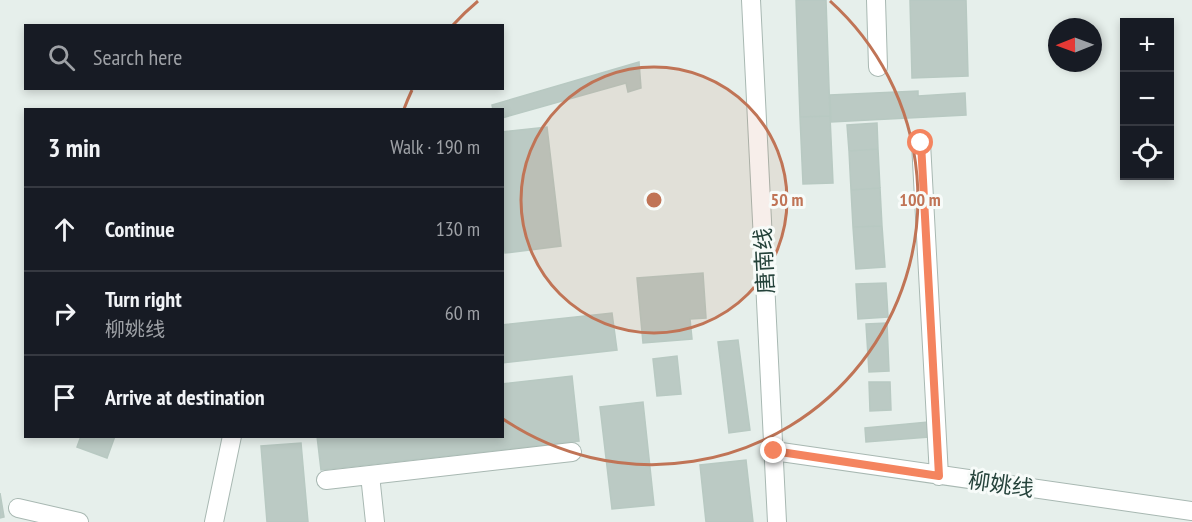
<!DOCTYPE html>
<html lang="en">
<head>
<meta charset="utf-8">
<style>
	body { margin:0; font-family:"PT Sans Narrow","Noto Sans SC",sans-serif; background:#242831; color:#f1f3f6 }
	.controls { position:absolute; right:18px; top:18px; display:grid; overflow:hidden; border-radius:0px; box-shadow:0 3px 9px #0003 }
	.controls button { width:54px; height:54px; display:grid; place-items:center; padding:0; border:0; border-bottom:2px solid #363941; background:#171b24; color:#f1f3f6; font:30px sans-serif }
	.compass { position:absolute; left:1048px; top:18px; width:54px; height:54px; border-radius:50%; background:#171b24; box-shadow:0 3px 9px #0003; rotate:269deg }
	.stop { position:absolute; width:18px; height:18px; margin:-14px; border:4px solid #f4845f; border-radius:50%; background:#fff }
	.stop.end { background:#f4845f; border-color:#fff; box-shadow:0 2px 6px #0008 }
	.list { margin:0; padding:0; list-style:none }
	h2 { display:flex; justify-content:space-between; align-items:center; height:78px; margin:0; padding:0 24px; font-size:26px }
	h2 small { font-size:20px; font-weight:400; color:#9ea1a6 }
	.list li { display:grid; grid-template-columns:39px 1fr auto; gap:18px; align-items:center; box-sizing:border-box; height:84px; padding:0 24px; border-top:2px solid #363941 }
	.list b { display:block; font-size:22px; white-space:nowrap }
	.list p { margin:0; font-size:20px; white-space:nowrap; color:#9ea1a6 }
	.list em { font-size:20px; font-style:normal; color:#9ea1a6 }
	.icon { flex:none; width:33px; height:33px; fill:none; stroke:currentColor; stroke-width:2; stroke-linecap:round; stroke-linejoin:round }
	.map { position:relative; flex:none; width:1192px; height:522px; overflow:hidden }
	.search { position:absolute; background:#171b24; box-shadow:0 3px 9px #0003; left:24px; top:24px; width:480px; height:66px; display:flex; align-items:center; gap:15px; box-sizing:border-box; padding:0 21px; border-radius:0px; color:#9ea1a6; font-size:22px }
	.panel { position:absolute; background:#171b24; box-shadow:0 3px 9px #0003; left:24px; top:108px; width:480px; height:330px; border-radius:0px }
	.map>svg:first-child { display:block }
</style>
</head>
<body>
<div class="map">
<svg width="1192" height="522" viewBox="0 0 1192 522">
	<rect width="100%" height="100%" fill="#e6efeb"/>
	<path fill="#bbcac4" stroke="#b8c9c2" stroke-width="1.5" d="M796,0H826L830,116L800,117Z
		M910,0H966L968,76L912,78Z
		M639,62L641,88L628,92L626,83L502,118V110H493L492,105Z
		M918,91V96L965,93L966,115L831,122L830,95Z
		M830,116L833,183L803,184L800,117Z
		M877,123L878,149L849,151L847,125Z
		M547,127L561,246L505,253L502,227V132Z
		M878,149L880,188L851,190L849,151Z
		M880,188L882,226L853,227L851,190Z
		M882,226L885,267L856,269L853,227Z
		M703,273L706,318L690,319L692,339L643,343L637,278Z
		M886,283L888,317L858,319L856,284Z
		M612,313L617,350L502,363V325Z
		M887,323L889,371L869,372L866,324Z
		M738,340L750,430L729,433L718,342Z
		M677,356L681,394L657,396L653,359Z
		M572,376L579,441L321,470L317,436H502V384Z
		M869,382H890L891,410L870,411Z
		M643,402L654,505L612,509L600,407Z
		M928,422L929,437L866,442L865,428Z
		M81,436H115L107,458L77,447Z
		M301,443L308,522H267L261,446Z
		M746,460L753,522H706L700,465Z
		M0,493L4,517L0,518Z"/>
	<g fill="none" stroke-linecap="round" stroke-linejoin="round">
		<defs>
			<path id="minor" d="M751,0L777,522
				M876,0L878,67
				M921,143L939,476
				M774,451L1192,511
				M370,475L375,522
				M326,480L572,452
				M18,508L79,522
				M214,522L232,436"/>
		</defs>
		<use href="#minor" stroke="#a8b8b2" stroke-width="20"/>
		<use href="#minor" stroke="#fff" stroke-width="18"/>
	</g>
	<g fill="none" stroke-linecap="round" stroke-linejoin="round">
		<path stroke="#f4845f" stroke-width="8" d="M774,451L939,476L921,143"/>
	</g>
	<circle cx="654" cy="200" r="133" fill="#c07456" fill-opacity=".12"/>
	<g fill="none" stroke="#c07456" stroke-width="3">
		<circle cx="654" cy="200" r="133"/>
		<path d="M404 109A266 266 0 0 1 412 90M453 25A266 266 0 0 1 478 1M830 1A266 266 0 0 1 503 419"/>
	</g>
	<g text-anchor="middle" stroke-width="6" stroke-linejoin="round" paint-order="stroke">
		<g font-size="22" fill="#24423a" stroke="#f7fbf9">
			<text transform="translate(764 261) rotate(-93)" y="8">唐南线</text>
			<text transform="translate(1001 484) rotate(8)" y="8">柳姚线</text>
		</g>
	</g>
	<circle cx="654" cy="200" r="9" fill="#c07456" stroke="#f7fbf9" stroke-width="3"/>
	<g font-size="18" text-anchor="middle" font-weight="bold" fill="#c07456" stroke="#f7fbf9" stroke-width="6" stroke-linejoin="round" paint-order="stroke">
		<text x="787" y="206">50 m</text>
		<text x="920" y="206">100 m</text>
	</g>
</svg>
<div class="controls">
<button>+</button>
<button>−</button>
<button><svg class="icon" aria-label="locate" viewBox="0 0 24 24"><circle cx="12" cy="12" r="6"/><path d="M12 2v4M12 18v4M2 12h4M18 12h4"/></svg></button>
</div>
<svg class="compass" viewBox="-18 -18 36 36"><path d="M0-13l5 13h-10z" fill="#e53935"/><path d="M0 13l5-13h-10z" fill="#9ea1a6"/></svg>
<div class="stop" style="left:921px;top:143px"></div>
<div class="stop end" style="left:774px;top:451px"></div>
<div class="search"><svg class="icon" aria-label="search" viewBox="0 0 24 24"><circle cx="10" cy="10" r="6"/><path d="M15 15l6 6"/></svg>Search here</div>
<section class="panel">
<h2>3 min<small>Walk · 190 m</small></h2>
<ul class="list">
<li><svg class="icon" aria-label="ahead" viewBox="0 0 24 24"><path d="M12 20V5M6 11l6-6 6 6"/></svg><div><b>Continue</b></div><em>130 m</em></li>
<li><svg class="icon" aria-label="right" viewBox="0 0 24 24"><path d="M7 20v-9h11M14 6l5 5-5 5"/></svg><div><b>Turn right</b><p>柳姚线</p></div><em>60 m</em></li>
<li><svg class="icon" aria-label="arrive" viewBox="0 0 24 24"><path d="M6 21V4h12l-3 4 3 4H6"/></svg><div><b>Arrive at destination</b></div></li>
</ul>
</section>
</div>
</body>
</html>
